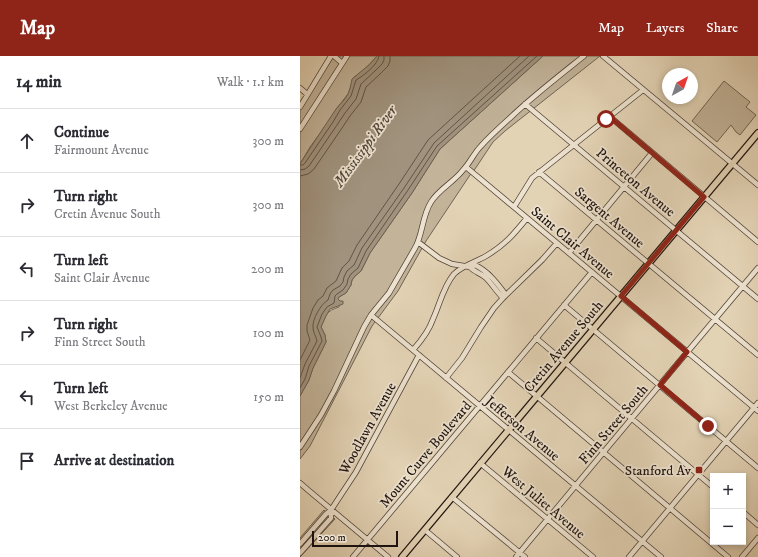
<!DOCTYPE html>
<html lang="en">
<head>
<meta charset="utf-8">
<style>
	body { margin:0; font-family:"IM FELL DW Pica",serif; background:#f2f2f3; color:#2b2b33 }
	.controls { position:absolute; right:12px; bottom:12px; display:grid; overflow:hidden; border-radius:0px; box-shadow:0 2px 6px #0003 }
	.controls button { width:36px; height:36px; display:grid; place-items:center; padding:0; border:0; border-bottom:1px solid #e1e1e2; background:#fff; color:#2b2b33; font:20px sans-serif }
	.compass { position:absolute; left:362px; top:12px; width:36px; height:36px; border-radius:50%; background:#fff; box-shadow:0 2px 6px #0003; rotate:40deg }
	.scale { position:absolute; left:12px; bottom:10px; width:86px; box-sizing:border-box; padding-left:4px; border:2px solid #1f140f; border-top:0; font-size:11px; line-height:14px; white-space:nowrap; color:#1f140f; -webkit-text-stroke:3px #ede2cf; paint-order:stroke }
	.stop { position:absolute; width:12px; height:12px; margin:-9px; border:3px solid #8f2418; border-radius:50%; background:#fff }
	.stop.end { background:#8f2418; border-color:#fff; box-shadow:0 1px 4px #0008 }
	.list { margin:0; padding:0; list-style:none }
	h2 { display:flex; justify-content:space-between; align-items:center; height:52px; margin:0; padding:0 16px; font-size:17px }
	h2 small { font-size:13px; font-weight:400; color:#7c7c81 }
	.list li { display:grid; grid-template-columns:26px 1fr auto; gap:12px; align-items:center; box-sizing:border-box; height:64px; padding:0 16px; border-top:1px solid #e1e1e2 }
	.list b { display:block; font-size:15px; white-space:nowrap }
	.list p { margin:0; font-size:13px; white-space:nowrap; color:#7c7c81 }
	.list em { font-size:13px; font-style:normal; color:#7c7c81 }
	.icon { flex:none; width:22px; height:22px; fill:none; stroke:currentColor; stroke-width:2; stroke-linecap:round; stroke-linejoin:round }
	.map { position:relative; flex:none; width:458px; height:501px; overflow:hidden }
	header { display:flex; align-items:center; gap:24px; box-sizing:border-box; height:56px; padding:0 20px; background:#8f2418; color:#fff }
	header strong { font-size:19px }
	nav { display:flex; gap:22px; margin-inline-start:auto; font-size:14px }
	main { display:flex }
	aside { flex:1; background:#fff }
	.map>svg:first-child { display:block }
</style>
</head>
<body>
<header>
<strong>Map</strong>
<nav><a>Map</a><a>Layers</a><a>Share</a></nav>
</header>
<main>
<aside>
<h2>14 min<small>Walk · 1.1 km</small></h2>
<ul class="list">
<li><svg class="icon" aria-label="ahead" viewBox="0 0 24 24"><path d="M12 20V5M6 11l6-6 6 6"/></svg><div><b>Continue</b><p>Fairmount Avenue</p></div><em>300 m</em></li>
<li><svg class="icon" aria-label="right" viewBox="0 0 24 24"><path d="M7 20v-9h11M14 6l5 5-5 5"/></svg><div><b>Turn right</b><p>Cretin Avenue South</p></div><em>300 m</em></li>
<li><svg class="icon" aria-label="left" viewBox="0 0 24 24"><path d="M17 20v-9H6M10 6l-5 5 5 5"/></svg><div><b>Turn left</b><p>Saint Clair Avenue</p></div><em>200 m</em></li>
<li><svg class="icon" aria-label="right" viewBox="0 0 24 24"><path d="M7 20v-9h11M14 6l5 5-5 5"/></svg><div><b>Turn right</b><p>Finn Street South</p></div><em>100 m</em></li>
<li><svg class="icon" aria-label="left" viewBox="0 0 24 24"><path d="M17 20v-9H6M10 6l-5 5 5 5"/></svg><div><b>Turn left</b><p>West Berkeley Avenue</p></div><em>150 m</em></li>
<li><svg class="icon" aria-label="arrive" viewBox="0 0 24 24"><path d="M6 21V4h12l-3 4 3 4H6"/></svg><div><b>Arrive at destination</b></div></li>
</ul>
</aside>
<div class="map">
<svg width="458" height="501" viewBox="0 0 458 501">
	<rect width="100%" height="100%" fill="#e3d3b5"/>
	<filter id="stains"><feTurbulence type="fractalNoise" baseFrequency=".005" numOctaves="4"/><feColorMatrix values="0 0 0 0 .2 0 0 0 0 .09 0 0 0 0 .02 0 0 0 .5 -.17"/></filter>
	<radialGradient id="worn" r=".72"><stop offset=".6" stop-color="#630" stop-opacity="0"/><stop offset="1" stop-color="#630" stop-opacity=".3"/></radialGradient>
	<path fill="#c2b399" stroke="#706454" d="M34,0H77C70,8 63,16 54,21L48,38L37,52L30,64L10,91L0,108V54Z
		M243,0H300L205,75L193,86L175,113L170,119L126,185L98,235L72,270L10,390L0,403V340L9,324L13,312L26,286L25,279L21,271C26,259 26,255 39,251L40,245L37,243L39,241L46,237L51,229L52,224L55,220L61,215L70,197L112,137L140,93Z
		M424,25L450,46L446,51L456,59L440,79L436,76L431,69L417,86L392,65Z
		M24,454L35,463L0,501V482Z"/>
	<path fill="#a0927d" stroke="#6c6051" d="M77,0H243L140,93L112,137L70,197L61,215L55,220L52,224L51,229L46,237L39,241L38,243L40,245H43V248L30,253L26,260L21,271L25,279L26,286L13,312L9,324L0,340V108C12,89 24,71 36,53C40,48 45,44 48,38C50,34 51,28 52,23L70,8Z"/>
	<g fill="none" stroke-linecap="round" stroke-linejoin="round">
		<path stroke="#605346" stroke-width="1" d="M0,109H3L5,107L33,66L40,54L51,40L56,24C63,20 78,9 79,0
			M0,114L5,113L9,110L37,69L45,57L56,43L61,28L76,14L82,8L84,4V0
			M0,120L8,118L14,113L42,72L50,60L61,46L66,31L80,18L88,10L90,5V0
			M0,304L10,284L7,275V269L13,252L18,244L23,240L27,232L36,225L42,212L49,205L57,189L99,128L128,84L220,0
			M0,322L5,308L17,285C16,280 13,276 13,272C12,263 21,248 28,244L30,238L33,234L40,230L43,226L44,221L47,215L54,209L62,192L104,132L134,87L229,0
			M0,332L5,323L9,310L22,285L21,281L17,271L22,258L27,251L34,247L35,240L37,238L43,234L47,228L48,223L51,218L58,212L66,195L108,134L137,90L237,0"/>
		<defs>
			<path id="minor" d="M34,0L42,7
				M303,0L458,129
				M0,32L7,38
				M225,48L458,243
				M0,51L31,0
				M309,60L458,186
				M0,73L47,0
				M166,111L458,355
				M239,116L458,299
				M214,151L232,122L343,34
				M118,186L139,202L152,208L170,211C174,216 181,217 186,222C192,228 197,236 203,242
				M269,197L352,97
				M170,211L175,209C189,216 197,227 206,239
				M264,249L458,412
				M71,259L361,501
				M236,282L413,431
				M113,294C121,285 129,275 133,263C140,248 143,231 154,218C163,209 176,206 186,200C205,189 214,178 227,162
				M208,316L428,501
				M146,322L162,302L181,271L194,252L203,242L242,204L257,187
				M0,391L21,359L34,335L64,271L71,259L89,237L115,192C123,178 122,160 131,146C139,133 154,126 163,114C170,107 174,97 181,90C190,80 200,71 210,62C233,40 259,20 284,0
				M180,407L293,501
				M0,427L8,434L88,501
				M152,441L225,501
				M443,456L458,469
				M125,474L157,501
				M0,488L26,458L31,454L56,416L119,299
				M0,497L31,462V454
				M53,501L292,216
				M216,501L373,313L458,212
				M329,501L458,347
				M442,501L458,482"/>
			<path id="major" d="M102,501L458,77"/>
		</defs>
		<use href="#minor" stroke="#504438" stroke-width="6"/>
		<use href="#major" stroke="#1f140f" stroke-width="8"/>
		<use href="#minor" stroke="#ede2cf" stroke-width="4.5"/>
		<use href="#major" stroke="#e3d3b5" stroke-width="5.5"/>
	</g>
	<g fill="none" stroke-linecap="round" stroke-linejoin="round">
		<path stroke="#8f2418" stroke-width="5" d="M306,63L309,60L404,141L321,240L387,296L360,329L408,370"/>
	</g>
	<rect fill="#8f2418" stroke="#ede2cf" stroke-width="1.5" x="395" y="410" width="8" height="8" rx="2"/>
	<g text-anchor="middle" stroke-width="3.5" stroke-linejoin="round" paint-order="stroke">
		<g font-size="14" fill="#1f140f" stroke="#ede2cf">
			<text transform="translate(336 126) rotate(40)" y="5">Princeton Avenue</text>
			<text transform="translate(310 161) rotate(40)" y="5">Sargent Avenue</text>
			<text transform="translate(273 186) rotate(40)" y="5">Saint Clair Avenue</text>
			<text transform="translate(263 290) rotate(-50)" y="5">Cretin Avenue South</text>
			<text transform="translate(313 368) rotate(-50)" y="5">Finn Street South</text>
			<text transform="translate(67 372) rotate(-61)" y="5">Woodlawn Avenue</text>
			<text transform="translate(223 372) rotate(40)" y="5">Jefferson Avenue</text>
			<text transform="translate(125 398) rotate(-50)" y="5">Mount Curve Boulevard</text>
			<text transform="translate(244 446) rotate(40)" y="5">West Juliet Avenue</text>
		</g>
		<g font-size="14" fill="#1f140f" stroke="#ede2cf" text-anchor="end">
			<text x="391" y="419">Stanford Av</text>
		</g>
		<g font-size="15" font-style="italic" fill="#53463b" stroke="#ede2cf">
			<text transform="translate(65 90) rotate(-54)" y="5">Mississippi River</text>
		</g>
	</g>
	<rect width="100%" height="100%" filter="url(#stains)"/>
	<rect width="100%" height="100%" fill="url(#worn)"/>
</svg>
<div class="controls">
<button>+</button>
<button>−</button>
</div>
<svg class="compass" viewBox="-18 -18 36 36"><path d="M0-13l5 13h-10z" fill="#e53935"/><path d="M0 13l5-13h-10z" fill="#7c7c81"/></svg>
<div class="scale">200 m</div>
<div class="stop" style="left:306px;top:63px"></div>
<div class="stop end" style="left:408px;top:370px"></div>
</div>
</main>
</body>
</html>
